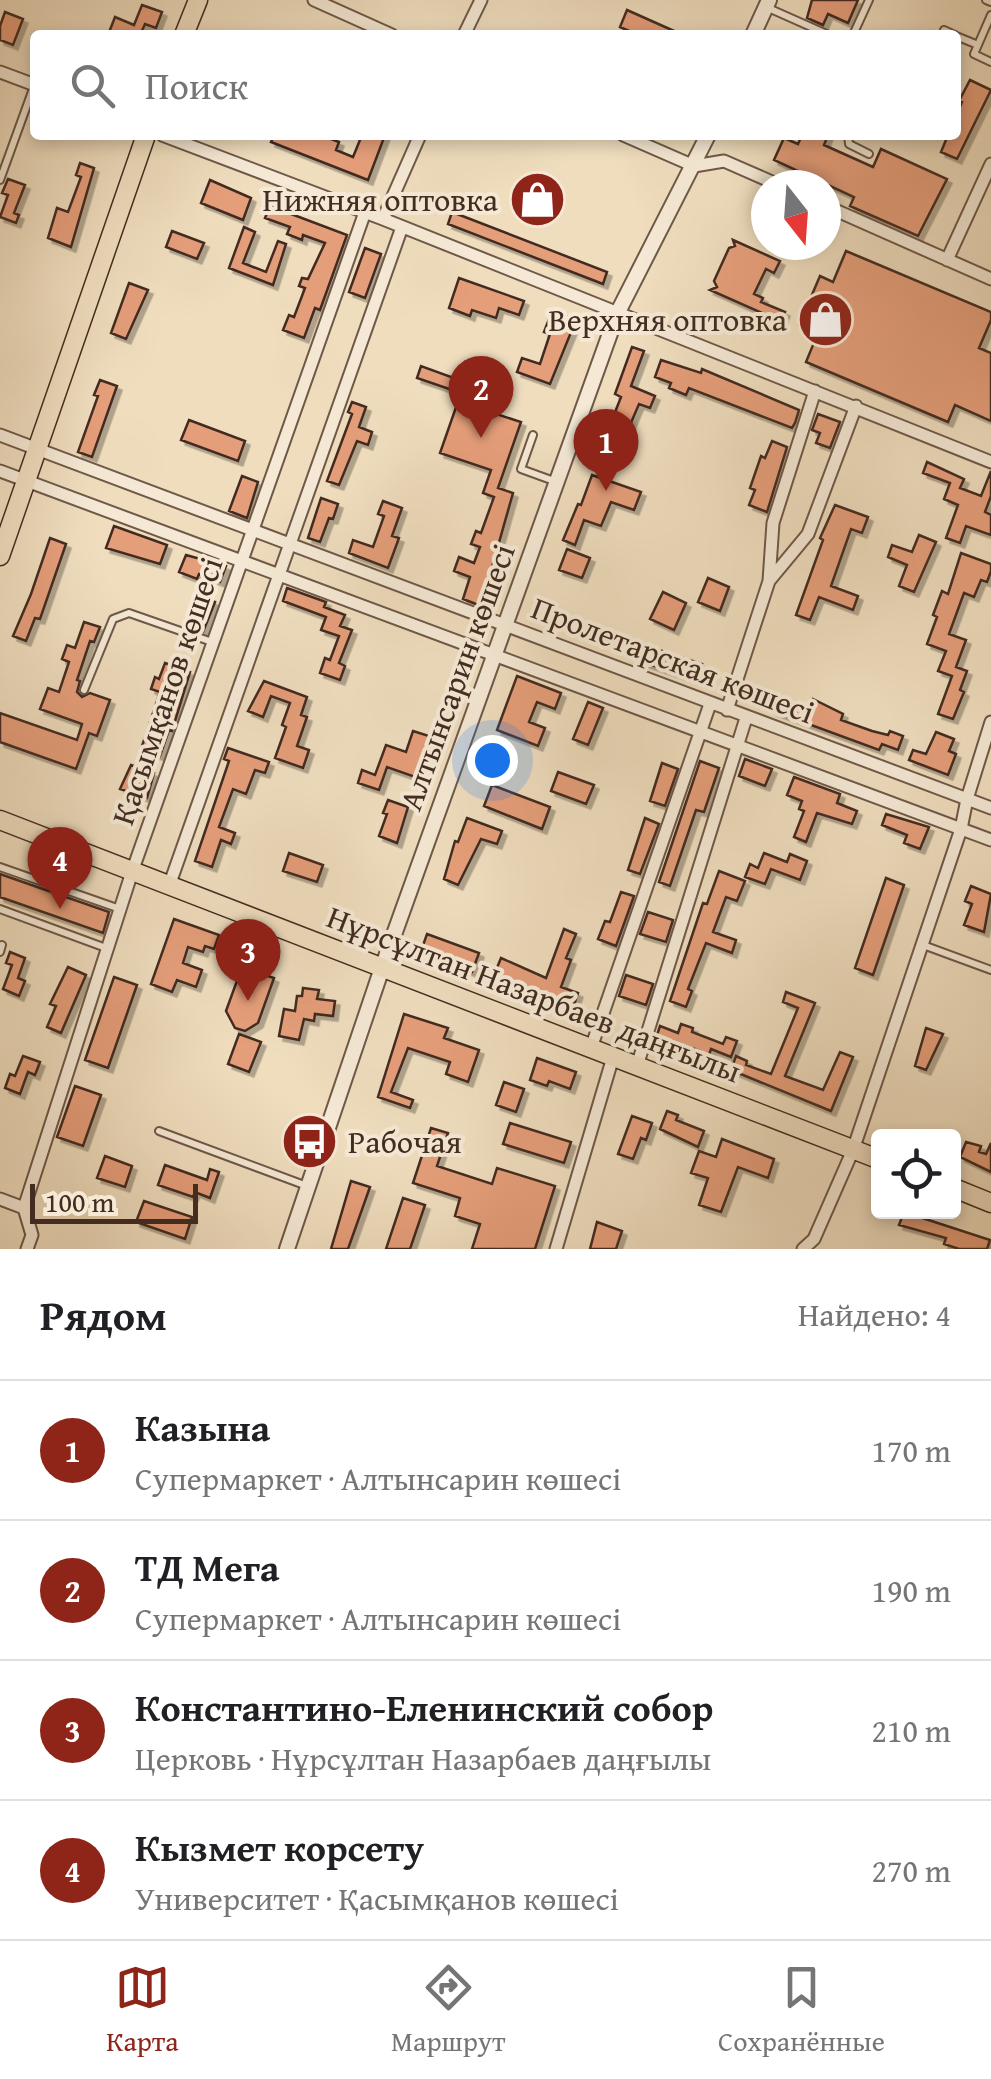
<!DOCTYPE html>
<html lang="ru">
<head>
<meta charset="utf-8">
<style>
	body { margin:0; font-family:"Gentium Book Plus",serif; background:#f2f2f2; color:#202124 }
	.controls { position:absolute; right:30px; bottom:30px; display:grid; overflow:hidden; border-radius:10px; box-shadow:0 5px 15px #0003 }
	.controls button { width:90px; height:90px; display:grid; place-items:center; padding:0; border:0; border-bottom:2px solid #e0e0e0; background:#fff; color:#202124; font:50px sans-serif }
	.compass { position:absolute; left:751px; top:170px; width:90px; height:90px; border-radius:50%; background:#fff; box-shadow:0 5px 15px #0003; rotate:163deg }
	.scale { position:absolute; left:30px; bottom:25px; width:168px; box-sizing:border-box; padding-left:10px; border:5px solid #432c20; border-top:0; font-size:28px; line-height:35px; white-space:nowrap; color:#432c20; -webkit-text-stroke:8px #f5e9d5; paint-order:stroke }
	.you { position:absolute; left:492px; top:760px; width:35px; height:35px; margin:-25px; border:8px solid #fff; border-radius:50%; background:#1a73e8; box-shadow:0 0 0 15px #1a73e833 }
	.badge { display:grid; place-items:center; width:65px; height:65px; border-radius:50%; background:#8f2418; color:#fff; font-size:32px; font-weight:700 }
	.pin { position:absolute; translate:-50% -82px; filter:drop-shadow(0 2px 5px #0008) }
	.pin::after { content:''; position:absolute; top:52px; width:35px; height:30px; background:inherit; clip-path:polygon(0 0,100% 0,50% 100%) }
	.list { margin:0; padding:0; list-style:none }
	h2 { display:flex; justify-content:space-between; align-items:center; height:130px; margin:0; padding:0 40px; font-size:42px }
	h2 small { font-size:32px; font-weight:400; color:#757577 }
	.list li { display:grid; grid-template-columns:65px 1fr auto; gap:30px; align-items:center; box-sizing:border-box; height:140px; padding:0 40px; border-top:2px solid #e0e0e0 }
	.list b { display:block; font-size:38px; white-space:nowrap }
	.list p { margin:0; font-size:32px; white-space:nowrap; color:#757577 }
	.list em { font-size:32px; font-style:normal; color:#757577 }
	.icon { flex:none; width:55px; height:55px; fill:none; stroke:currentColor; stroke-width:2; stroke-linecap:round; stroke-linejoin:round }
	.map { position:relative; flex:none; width:991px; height:1249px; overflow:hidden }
	.search { position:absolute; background:#fff; box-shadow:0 5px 15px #0003; left:30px; right:30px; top:30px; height:110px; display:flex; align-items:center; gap:25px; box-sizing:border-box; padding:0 35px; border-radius:10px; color:#757577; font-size:38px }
	.sheet { height:690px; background:#fff }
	nav { display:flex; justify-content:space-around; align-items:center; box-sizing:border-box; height:140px; border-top:2px solid #e0e0e0; background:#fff; font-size:28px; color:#757577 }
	nav a { display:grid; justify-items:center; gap:5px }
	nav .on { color:#8f2418 }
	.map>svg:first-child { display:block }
</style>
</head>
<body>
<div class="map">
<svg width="991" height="1249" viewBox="0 0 991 1249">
	<defs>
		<filter id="shadow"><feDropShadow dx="4.5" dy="4.5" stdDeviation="0" flood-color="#0004"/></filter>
	</defs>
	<rect width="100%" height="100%" fill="#efddbe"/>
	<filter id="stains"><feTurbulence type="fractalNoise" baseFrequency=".002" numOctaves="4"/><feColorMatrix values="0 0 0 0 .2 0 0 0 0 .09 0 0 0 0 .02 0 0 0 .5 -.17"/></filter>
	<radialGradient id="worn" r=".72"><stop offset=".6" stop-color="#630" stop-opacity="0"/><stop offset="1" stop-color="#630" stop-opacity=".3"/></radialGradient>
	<path fill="#e59e7a" stroke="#432c20" stroke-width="2.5" filter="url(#shadow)" d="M812,0H858L848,23L828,14L823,25L807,18Z
		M142,5L162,12L156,28L145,24L140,35H108L115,17L134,25Z
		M627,10L683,35H638L620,27Z
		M5,12L23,19L13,45L0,40V26Z
		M970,80L991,90L957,159L941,152L948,135H956V116L962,102L959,101Z
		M274,135H321L339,142L336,150L353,157L362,135H385L368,180L271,142Z
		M802,135H828L824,145L873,167L881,149L947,179L918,236L850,206L854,197L774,160L784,138L798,144Z
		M80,163L94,168L71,247L48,238L57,208L68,212L81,177L76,175Z
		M8,179L25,185L14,213L19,215L16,223L0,217L8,195L2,193Z
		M210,180L251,198L243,220L201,203Z
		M270,206L347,235L320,310L315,308L304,338L283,330L289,315L294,317L305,288L299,286L302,278L308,279L325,243L303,235L302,240L287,234L290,227L265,218Z
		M452,212L607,272L603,284L448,224Z
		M244,227L255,232L243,263L266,272L278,241L286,244L273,285L229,268Z
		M172,231L204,243L197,259L166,247Z
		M733,240L780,261L774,273L766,269L754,294L763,298L761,302L785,312L779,326L766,321L769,316L710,290L717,287L714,281L729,248L735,246Z
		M365,248L381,254L365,298L349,292Z
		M846,251L991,312V320L979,348L991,353V421L955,405L948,422L806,362L818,333L799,325L820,276L833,282Z
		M459,278L524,301L519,315L499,308L496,318L472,310L470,316L449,308Z
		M129,283L148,290L126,339L111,333Z
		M552,311L576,320L550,384L517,372L522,358L540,364L550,334L544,332Z
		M632,347L644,351L631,386L655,396L650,408L639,404L618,453L597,445L603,429L608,430L621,397L615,394Z
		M661,360L701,373L702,369L799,410L795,423L792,428L689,388L686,395L669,388L671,383L655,377Z
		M465,362L503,376L490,412L521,422L498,488L513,493L481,606L463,599L470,577L454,571L459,557L474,563L480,547L471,544L476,531L481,533L494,497L483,493L491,470L440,453L461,393L417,378L421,366L459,380Z
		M100,380L117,386L92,457L78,452L98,396L94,395Z
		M352,402L366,407L359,427L372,432L368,445L357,441L339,485L327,481L352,414L348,412Z
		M818,414L840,422L830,448L816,443L820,433L812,430Z
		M189,420L245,441L238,461L181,440Z
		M772,441L787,447L767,512L749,505L755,490L750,488L761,456L765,458Z
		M927,462L964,479L960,488L981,496L991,471V496L985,512L991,515V535L966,526L960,543L946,538L958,505L944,499L950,483L923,473Z
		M592,475L641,492L634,510L611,502L601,526L584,520L575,545L563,540L578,504L581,505Z
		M242,476L258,482L247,518L229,511Z
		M321,498L338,504L333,519L329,518L320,542L308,538Z
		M383,501L402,508L392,536L399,538L388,568L349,553L353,540L373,547L384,516L378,514Z
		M835,505L868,517L862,533L851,529L831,586L858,596L853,610L819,597L810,620L796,615L823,540L820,538Z
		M114,526L167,545L160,564L106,548Z
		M919,535L936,542L914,592L899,586L907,565L888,557L892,545L912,552Z
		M50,538L66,544L40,619L35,618L26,641L13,636L31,594Z
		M567,549L590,558L582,578L559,570Z
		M961,553L991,564V571L987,582L981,580L974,597L964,593L949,634L966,640L956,667L967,671L960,690L964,692L953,719L938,714L952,676L938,671L946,651L927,644L937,617L933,615L942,591L948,594Z
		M186,555L226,566L220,582L199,574L197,579L179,572Z
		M708,578L729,587L720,611L698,602Z
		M287,588L326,602L324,607L345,615L340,626L352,630L339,663L345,666L340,680L320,673L325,658L330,660L339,636L321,630L326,617L283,601Z
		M663,592L686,603L674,630L650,619Z
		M199,596L215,602L203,632L184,625Z
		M84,622L100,627L94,642L90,641L77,680L80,681L77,692L82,697L90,693L110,700L97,736L89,733L76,769L0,742V713L77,740L82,724L40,709L48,688L59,692L69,662L62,659L67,645L75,648Z
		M647,646L702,664L696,680L642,662Z
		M165,663L190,672L172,731L169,730L160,756L141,749L160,692L151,689L155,677L159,679Z
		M517,676L561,693L555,709L537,702L529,722L545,728L538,746L497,730Z
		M264,681L307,697L301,715L307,717L297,746L309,750L303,768L275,758L286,727L282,725L290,703L271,696L263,717L248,711Z
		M813,699L843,714L841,720L872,731L888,735L890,731L903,736L898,750L882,744L879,750L773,711L778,700L808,712Z
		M588,702L603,708L588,745L573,739Z
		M413,731L432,737L418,778L387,767L379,790L358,783L362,770L375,775L386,745L406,752Z
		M936,732L954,739L949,751L956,754L948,775L909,760L913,750L926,754Z
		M228,748L269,762L265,773L255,770L246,794L233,789L219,827L235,833L231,844L221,840L212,867L195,861L229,761L224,759Z
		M745,759L772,769L765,786L739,776Z
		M700,761L719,768L704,812L696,810L670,886L659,882Z
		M662,763L678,769L665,806L650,801Z
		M131,765L154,773L147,798L120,789Z
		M558,772L594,785L586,804L551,791Z
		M794,777L840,794L837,803L857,811L852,824L817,813L806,842L794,837L804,811L799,809L802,801L787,795Z
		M492,785L550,807L542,829L484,806Z
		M388,800L408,807L397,843L379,836L387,814L383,813Z
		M886,814L929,827L920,849L904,843L907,835L882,825Z
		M467,818L502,831L497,844L481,839L458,885L444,879L455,841L458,842Z
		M645,818L659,824L640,874L628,870Z
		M289,853L323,865L317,882L283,871Z
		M764,853L787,862L790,854L807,861L800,880L771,869L765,884L745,877L750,864L758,868Z
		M719,871L745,881L737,901L726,897L713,932L736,940L732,953L706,943L688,989L692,991L686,1007L670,1001L703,903L707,904Z
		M0,874L109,912L103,933L0,897Z
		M886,878L904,885L873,975L855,968Z
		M971,886L991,894L984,932L964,925L972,904L965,901Z
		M621,892L634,896L616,946L598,939L605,921L610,922Z
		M648,912L673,920L666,942L640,934Z
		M174,919L219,935L214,949L205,946L203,952L188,947L183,963L202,970L196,987L177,980L172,992L151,984Z
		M564,929L576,934L566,958L571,960L561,987L578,993L573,1008L536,999L539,992L494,975L501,958L546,978Z
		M427,934L479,953L472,972L421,951Z
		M10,952L25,958L18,978L25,981L19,996L3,989L12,965L6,963Z
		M68,967L86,975L61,1033L47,1027L56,1006L50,1004Z
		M242,967L274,978L258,1023L245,1031L235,1028L226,1011Z
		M626,975L653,984L646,1005L619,996Z
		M114,977L137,985L108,1068L85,1060Z
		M303,988L319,990L317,999L335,1001L333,1016L315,1014L314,1021L304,1019L299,1040L279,1036L284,1009L295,1011L297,996H302Z
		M786,992L815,1003L785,1076L823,1090L840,1052L853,1057L831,1111L731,1070L736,1056L747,1061L746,1065L771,1074L798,1008L783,1002Z
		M404,1014L448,1028L444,1038L479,1050L468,1082L446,1074L450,1062L408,1048L391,1092L413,1100L410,1108L378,1097Z
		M681,1024L693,1028L692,1032L723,1044L726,1037L737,1041L731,1057L711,1049L708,1058L698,1055L700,1051L668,1039L665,1048L654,1044L660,1026L678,1033Z
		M926,1028L943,1034L926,1070L915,1066Z
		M239,1034L261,1042L249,1072L228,1064Z
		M23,1056L40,1062L35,1075L28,1072L20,1094L5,1088L10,1074L15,1076Z
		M537,1058L576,1072L570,1089L549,1081L547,1086L530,1080Z
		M504,1082L524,1089L516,1112L496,1105Z
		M75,1086L101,1095L83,1146L57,1137Z
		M667,1111L678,1115L676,1120L704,1131L698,1147L660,1129Z
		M632,1116L652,1123L646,1140L641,1138L633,1159L618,1154Z
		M510,1123L571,1142L564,1163L503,1144Z
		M431,1128L448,1133L437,1166L492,1184L497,1168L555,1186L535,1249H472L480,1224L455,1216L460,1198L413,1183Z
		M722,1139L774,1159L768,1178L738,1167L721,1212L699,1205L708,1178L691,1173L699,1151L716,1157Z
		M966,1142L981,1146L979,1152L986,1154L991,1143V1172L960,1157Z
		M105,1156L132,1166L125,1187L97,1178Z
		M165,1165L207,1180L210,1169L219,1172L210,1198L195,1192L193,1197L158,1185Z
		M351,1181L370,1187L348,1249H331Z
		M403,1198L425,1205L410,1249H386Z
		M144,1201L192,1217L185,1239L136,1222Z
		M904,1212L990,1240L987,1249H959L944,1244L946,1238L899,1225Z
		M597,1222L622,1231L616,1249H590Z"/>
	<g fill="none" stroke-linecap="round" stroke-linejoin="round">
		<defs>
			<path id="service" d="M986,0L991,2
				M766,7L829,35
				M991,15L974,54L991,62
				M944,30L955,35
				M853,35L869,0
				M956,36L978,45
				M848,135L849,144L869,154
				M0,180L34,86
				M533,435L521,469L554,481
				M84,690L113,619L129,613L212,642
				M0,867L120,909
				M0,909L106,948
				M923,945L991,970
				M0,952L2,945
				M159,1131L307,1186"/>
			<path id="minor" d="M314,0L392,35
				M464,35L481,0
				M0,72L35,85
				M162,135L383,219L991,462
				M623,135L694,166L724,161L779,185
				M826,206L991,279
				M383,219L420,135
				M947,260L991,164
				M0,435L991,808
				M0,471L991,840
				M769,581L808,534L856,406
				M727,710L769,581L773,523L815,391
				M169,886L402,227
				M591,1048L710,704
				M637,1066L746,718
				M0,1199L24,1208
				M27,1249L32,1235L24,1208L132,872L365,212
				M556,1249L613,1057
				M803,1249L814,1239L853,1150L961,829L967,799L991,722"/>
			<path id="tertiary" d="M753,35L769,0
				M287,1249L382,968L617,314L708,135"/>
			<path id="primary" d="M184,35L198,0
				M0,556L146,135
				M0,820L878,1159
				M954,1188L991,1203"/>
		</defs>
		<use href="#service" stroke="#6e5848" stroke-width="10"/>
		<use href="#minor" stroke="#6e5848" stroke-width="15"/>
		<use href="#tertiary" stroke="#6e5848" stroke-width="18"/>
		<use href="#primary" stroke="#432c20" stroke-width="21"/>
		<use href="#service" stroke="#f5e9d5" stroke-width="6"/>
		<use href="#minor" stroke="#f5e9d5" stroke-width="11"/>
		<use href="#tertiary" stroke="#f5e9d5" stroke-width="14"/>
		<use href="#primary" stroke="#efddbe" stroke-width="18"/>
	</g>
	<defs>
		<symbol id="shop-disc" viewBox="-11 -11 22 22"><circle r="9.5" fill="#8f2418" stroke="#f5e9d5"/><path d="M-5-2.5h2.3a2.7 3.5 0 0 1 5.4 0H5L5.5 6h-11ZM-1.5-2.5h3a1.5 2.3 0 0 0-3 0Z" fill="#fff"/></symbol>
		<symbol id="bus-disc" viewBox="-11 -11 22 22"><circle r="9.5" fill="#8f2418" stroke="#f5e9d5"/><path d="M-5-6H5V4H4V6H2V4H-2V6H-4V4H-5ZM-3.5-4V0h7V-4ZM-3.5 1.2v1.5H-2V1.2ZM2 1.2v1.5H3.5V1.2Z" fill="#fff"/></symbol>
	</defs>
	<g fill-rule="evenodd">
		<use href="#shop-disc" x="506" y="168" width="63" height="63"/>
		<use href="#shop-disc" x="794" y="288" width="63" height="63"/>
		<use href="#bus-disc" x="278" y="1110" width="63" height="63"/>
	</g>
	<g text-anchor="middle" stroke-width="8" stroke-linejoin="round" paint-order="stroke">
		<g font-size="32" fill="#432c20" stroke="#f5e9d5" text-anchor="end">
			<text x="498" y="211">Нижняя оптовка</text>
			<text x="787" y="331">Верхняя оптовка</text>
			<text x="348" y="1153" text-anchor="start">Рабочая</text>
		</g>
		<g font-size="32" fill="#432c20" stroke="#f5e9d5">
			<text transform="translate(673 660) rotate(21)" y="11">Пролетарская көшесі</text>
			<text transform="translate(457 677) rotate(-70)" y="11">Алтынсарин көшесі</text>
			<text transform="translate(167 691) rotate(-71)" y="11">Қасымқанов көшесі</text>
			<text transform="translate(534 994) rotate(21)" y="11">Нұрсұлтан Назарбаев даңғылы</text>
		</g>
	</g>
	<rect width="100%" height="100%" filter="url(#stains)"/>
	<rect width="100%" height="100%" fill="url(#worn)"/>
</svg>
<div class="controls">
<button><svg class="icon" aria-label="locate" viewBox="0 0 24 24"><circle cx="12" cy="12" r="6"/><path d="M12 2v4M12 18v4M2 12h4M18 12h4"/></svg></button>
</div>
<svg class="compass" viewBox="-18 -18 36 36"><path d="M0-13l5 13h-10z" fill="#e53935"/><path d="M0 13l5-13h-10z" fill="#757577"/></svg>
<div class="scale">100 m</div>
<div class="you"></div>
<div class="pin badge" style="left:606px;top:491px">1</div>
<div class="pin badge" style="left:481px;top:438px">2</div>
<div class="pin badge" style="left:248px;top:1001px">3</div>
<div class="pin badge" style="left:60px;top:909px">4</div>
<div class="search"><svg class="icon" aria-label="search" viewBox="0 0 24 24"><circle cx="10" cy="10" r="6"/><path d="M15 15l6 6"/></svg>Поиск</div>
</div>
<section class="sheet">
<h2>Рядом<small>Найдено: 4</small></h2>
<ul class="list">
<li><span class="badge">1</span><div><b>Казына</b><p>Супермаркет · Алтынсарин көшесі</p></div><em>170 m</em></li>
<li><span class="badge">2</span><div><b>ТД Мега</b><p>Супермаркет · Алтынсарин көшесі</p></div><em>190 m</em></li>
<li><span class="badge">3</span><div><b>Константино-Еленинский собор</b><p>Церковь · Нұрсұлтан Назарбаев даңғылы</p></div><em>210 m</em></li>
<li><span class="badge">4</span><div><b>Кызмет корсету</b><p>Университет · Қасымқанов көшесі</p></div><em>270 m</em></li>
</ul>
</section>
<nav>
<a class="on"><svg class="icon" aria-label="map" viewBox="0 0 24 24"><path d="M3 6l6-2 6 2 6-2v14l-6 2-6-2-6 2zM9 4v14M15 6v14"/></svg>Карта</a>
<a><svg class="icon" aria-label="directions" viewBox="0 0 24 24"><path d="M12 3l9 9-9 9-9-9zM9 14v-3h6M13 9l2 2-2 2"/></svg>Маршрут</a>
<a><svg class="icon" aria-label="saved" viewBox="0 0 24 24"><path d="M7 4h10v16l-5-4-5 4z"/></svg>Сохранённые</a>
</nav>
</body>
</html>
